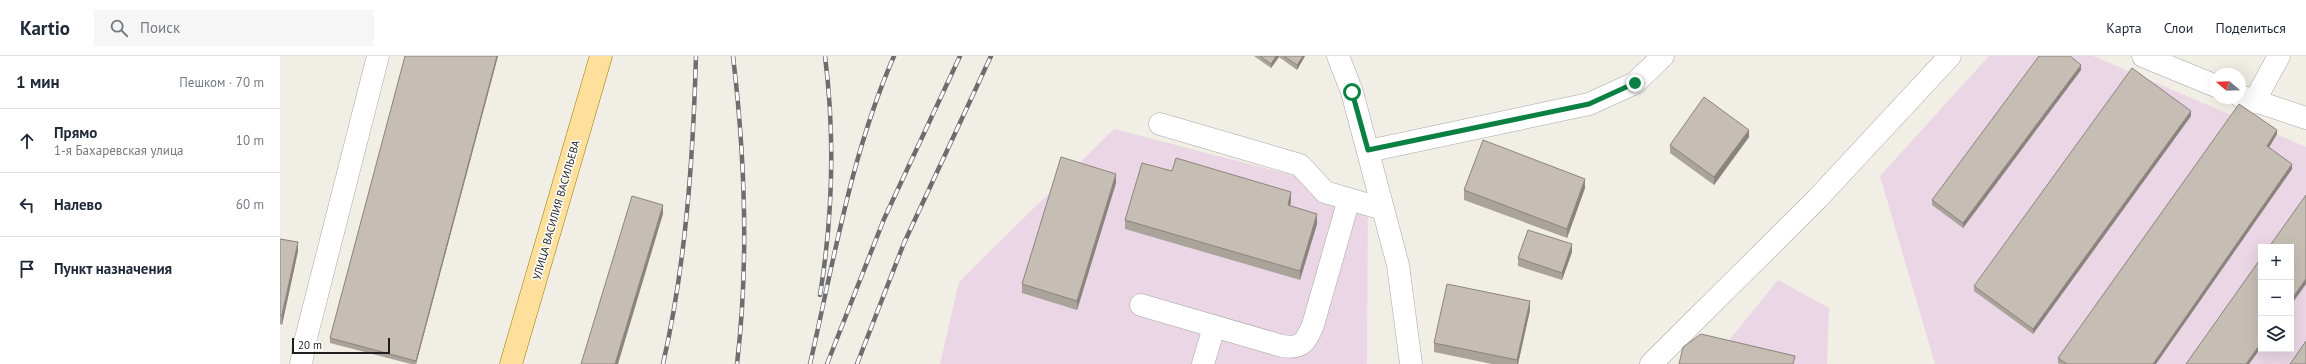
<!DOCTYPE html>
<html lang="ru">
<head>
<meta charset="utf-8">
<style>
	body { margin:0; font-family:"PT Sans",sans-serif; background:#f6f6f7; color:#1f2937 }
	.controls { position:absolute; right:12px; bottom:12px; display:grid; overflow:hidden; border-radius:0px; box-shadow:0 4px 16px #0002 }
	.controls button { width:36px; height:36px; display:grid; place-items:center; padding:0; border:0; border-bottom:1px solid #e0e1e3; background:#fff; color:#1f2937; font:20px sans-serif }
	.compass { position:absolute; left:1930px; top:12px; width:36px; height:36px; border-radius:50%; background:#fff; box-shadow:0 4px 16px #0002; rotate:289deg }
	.scale { position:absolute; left:12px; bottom:10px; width:98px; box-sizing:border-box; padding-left:4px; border:2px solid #1f1f1f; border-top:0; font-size:11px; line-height:14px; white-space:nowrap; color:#1f1f1f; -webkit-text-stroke:3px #fff; paint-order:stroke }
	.stop { position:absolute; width:12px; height:12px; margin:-9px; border:3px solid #0b8043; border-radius:50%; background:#fff }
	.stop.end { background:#0b8043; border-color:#fff; box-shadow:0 1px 4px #0008 }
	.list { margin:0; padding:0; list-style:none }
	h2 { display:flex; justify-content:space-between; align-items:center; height:52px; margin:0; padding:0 16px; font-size:17px }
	h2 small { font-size:13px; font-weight:400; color:#747a83 }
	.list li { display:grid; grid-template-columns:26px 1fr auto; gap:12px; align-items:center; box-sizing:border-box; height:64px; padding:0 16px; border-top:1px solid #e0e1e3 }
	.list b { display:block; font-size:15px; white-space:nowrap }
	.list p { margin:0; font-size:13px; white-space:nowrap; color:#747a83 }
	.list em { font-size:13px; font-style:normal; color:#747a83 }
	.icon { flex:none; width:22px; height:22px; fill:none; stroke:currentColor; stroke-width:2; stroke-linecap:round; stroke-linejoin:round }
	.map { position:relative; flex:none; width:2026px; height:308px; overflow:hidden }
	header { display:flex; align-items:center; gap:24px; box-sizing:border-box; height:56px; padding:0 20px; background:#fff; border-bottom:1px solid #e0e1e3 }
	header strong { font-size:19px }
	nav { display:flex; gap:22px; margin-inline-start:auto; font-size:14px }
	.search { width:280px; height:36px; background:#f6f6f7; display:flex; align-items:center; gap:10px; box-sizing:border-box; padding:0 14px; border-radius:0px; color:#747a83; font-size:15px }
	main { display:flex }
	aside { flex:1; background:#fff }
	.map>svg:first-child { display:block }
</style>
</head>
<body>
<header>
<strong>Kartio</strong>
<div class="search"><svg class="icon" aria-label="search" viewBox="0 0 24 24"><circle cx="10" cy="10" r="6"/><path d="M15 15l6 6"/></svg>Поиск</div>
<nav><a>Карта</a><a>Слои</a><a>Поделиться</a></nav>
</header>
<main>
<aside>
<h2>1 мин<small>Пешком · 70 m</small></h2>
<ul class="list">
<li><svg class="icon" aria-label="ahead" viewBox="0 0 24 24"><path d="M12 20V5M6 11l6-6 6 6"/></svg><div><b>Прямо</b><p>1-я Бахаревская улица</p></div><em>10 m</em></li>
<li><svg class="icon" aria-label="left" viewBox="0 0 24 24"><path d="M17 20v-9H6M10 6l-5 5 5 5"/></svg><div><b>Налево</b></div><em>60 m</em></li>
<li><svg class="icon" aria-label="arrive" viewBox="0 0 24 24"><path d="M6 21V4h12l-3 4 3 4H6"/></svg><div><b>Пункт назначения</b></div></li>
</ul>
</aside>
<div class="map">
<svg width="2026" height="308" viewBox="0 0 2026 308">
	<rect width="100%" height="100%" fill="#f1eee5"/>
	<path fill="#ead6e4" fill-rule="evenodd" d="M1709,0H1813L2026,91V308H1655L1600,120ZM1981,191H2011V293H1981Z
		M834,73L1088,139L1087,308H660L679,226Z
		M1498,224L1549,252L1547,308H1430Z"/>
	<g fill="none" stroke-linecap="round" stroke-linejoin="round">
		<defs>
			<path id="minor" d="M1058,0L1072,36L1118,209L1131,308
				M1863,0L1936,30
				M1960,40L2026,62
				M1974,46L1999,0
				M880,68L1020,109L1045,136L1103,153
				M1088,95L1309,48L1355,27L1383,0
				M861,249L1002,290C1022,293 1025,287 1033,269L1069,143
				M21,308L25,286L98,0
				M923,308L934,271
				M1371,308L1537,143L1670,0"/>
			<path id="major" d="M231,308L321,0"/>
		</defs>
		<use href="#minor" stroke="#a6a6a6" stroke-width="23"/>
		<use href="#major" stroke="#9b7900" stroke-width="23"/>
		<use href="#minor" stroke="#fff" stroke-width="22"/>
		<use href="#major" stroke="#ffdf9c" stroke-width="22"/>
		<defs>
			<path id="rail" d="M453,0C465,101 469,206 457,308
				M540,239C553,159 555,80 545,0
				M383,308C406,207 413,103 416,0
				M530,308C554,204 571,98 614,0
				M547,308L604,163L680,0
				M577,308L624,187L711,0"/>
		</defs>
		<use href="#rail" stroke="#6d6d6d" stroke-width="4.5"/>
		<use href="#rail" stroke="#fff" stroke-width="3" stroke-dasharray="9" stroke-linecap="butt"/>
	</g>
	<path fill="#aaa39b" d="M125,0H218L136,308H131L50,287V282Z
		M974,0H1025L1017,14L999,1L991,12Z
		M1801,14L1683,172L1652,149V144Z
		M1911,60L1753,278L1694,235V230Z
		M1997,78L1989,91L2012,113L1876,308H1780L1778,307V302Z
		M1469,81L1434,129L1390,97V89Z
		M892,115L1011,145L1010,150L1037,168L1020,224L845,173V164Z
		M836,127L797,254L742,237V228Z
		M1305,132L1287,182L1184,144V134Z
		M0,183L18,195L2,269L0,268Z
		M1292,196L1282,224L1238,210V202Z
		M1250,254L1238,308H1212L1154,296V287Z"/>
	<path fill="#8b847e" d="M217,0H218L136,308V305Z
		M996,0H999V1L991,12V8Z
		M1023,0H1025L1017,14V9Z
		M1801,9V14L1683,172V167Z
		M1911,55V60L1753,278V273Z
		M1469,74V81L1434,129V121Z
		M1997,74V78L1987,95V90Z
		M2012,108V113L1876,308H1873Z
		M836,118V127L797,254V245Z
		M1305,123V132L1287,182V173Z
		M1011,136V145L1008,159V149Z
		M383,149V158L338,308H335Z
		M1037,158V168L1020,224V215Z
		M18,186V195L2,269V259Z
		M1292,188V196L1282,224V217Z
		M2026,223V228L2011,249V244Z
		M1250,245V254L1238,308H1237V304Z
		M1981,287V292L1969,308H1966Z"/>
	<path fill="#c6bdb4" stroke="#8b847e" d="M125,0H217L136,305L50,282Z
		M980,0H996L991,8Z
		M1004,0H1023L1017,9Z
		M1759,0H1790L1801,9L1683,167L1652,144Z
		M1852,12L1911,55L1753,273L1694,230Z
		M1424,41L1469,74L1434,121L1390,89Z
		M1959,48L1997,74L1987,90L2012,108L1873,308H1787L1778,302Z
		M1203,84L1305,123L1287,173L1184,134Z
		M781,101L836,118L797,245L742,228Z
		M896,102L1011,136L1008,149L1037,158L1020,215L845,164L862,107L892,115Z
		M2026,139V223L2011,244V191H1989Z
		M352,140L383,149L335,308H301Z
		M1248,174L1292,188L1282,217L1238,202Z
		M0,183L18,186L2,259H0Z
		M1981,202V287L1966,308H1906Z
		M1167,228L1250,245L1237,304L1154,287Z
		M1421,278L1515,300L1513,308H1399L1403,291Z
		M2026,285V308H2010Z"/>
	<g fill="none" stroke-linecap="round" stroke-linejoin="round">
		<path stroke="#0b8043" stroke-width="5" d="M1072,36L1088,94L1309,48L1355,27"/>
	</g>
	<g text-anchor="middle" stroke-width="3" stroke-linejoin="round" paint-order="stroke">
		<g font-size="11" fill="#1f1f1f" stroke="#fff">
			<text transform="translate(276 154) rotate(-74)" y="4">УЛИЦА ВАСИЛИЯ ВАСИЛЬЕВА</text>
		</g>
	</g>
</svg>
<div class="controls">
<button>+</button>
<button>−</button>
<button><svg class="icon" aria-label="layers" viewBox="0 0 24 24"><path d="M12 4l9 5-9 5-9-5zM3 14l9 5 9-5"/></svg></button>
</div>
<svg class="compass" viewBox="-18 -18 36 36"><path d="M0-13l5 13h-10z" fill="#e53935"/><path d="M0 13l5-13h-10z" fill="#747a83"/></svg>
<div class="scale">20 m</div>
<div class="stop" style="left:1072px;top:36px"></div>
<div class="stop end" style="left:1355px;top:27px"></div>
</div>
</main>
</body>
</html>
